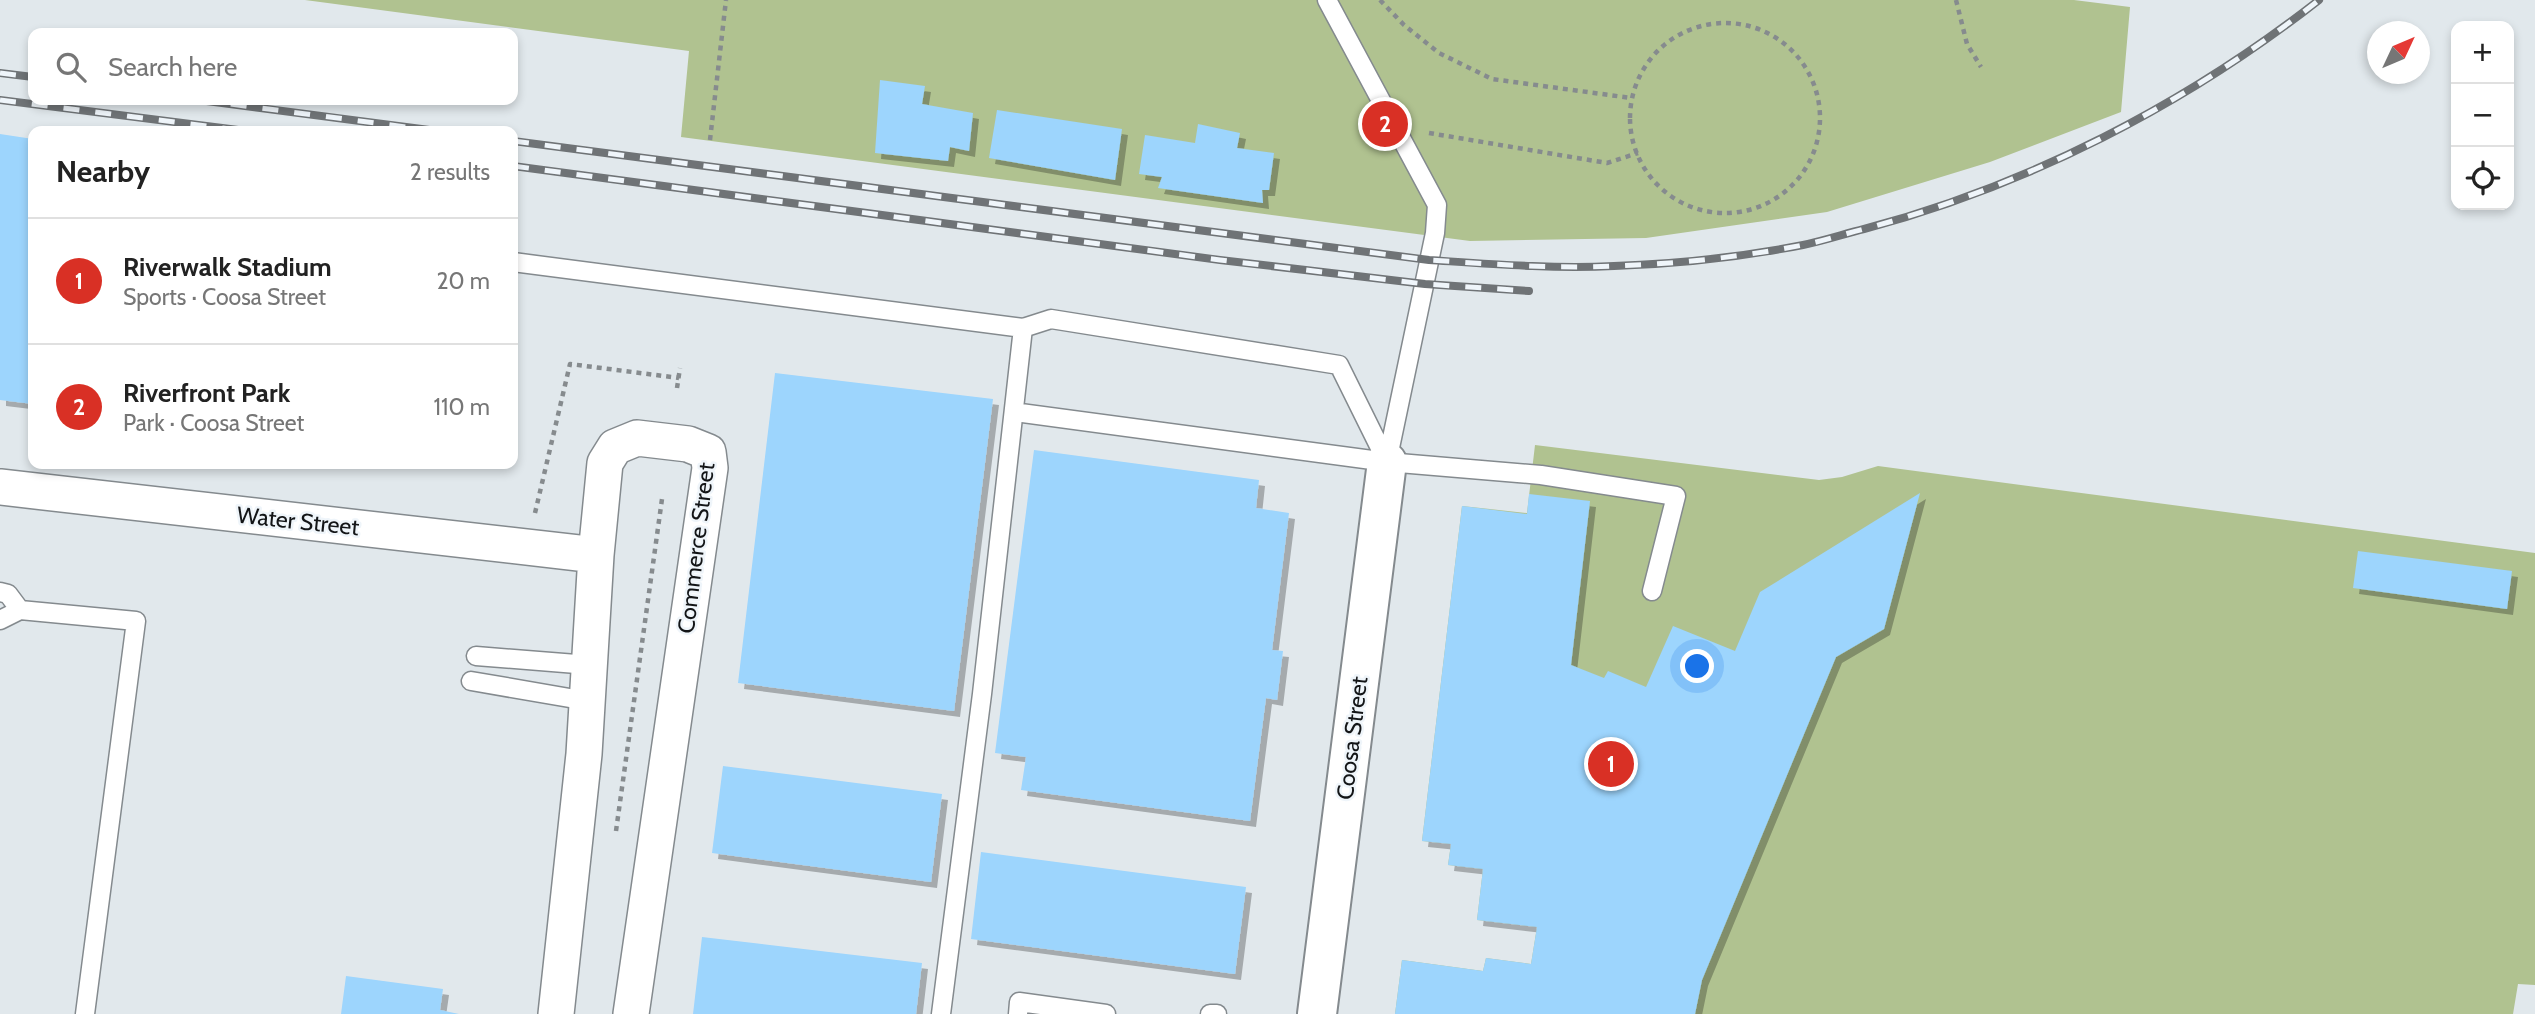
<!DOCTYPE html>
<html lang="en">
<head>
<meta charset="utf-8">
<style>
	body { margin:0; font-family:Cabin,sans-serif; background:#f2f2f2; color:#222 }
	.controls { position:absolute; right:21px; top:21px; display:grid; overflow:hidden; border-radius:14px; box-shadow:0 4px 10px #0003 }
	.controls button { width:63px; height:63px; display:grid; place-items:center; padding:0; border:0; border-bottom:2px solid #e0e0e0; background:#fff; color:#222; font:35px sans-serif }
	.compass { position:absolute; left:2367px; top:21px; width:63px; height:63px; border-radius:50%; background:#fff; box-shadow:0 4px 10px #0003; rotate:46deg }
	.you { position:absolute; left:1698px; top:667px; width:24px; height:24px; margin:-18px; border:5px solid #fff; border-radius:50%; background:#1a73e8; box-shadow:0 0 0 10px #1a73e833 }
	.badge { display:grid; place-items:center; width:46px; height:46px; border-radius:50%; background:#d93025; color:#fff; font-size:23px; font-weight:700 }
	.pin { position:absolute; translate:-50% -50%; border:4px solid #fff; box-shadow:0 2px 7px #0006 }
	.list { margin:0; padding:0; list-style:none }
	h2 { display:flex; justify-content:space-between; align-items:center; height:91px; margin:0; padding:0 28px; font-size:30px }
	h2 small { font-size:23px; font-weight:400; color:#767676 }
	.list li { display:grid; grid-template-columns:46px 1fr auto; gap:21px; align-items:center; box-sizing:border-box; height:126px; padding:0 28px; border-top:2px solid #e0e0e0 }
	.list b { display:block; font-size:26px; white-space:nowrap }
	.list p { margin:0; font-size:23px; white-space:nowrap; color:#767676 }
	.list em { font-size:23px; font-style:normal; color:#767676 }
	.icon { flex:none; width:38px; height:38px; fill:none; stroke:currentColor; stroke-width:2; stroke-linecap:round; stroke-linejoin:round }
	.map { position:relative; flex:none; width:2535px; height:1014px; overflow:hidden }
	.search { position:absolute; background:#fff; box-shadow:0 4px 10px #0003; left:28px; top:28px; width:490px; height:77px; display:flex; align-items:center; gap:18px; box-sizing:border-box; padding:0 24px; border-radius:14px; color:#767676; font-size:26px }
	.panel { position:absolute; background:#fff; box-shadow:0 4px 10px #0003; left:28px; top:126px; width:490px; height:343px; border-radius:14px }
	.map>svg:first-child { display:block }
</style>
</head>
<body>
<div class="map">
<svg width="2535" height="1014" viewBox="0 0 2535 1014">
	<defs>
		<filter id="shadow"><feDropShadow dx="6" dy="6" stdDeviation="0" flood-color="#0004"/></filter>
	</defs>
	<rect width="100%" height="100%" fill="#e1e8ec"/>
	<path fill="#b0c290" d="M305,0H2074L2130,7L2121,112L1990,162L1827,212L1646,238L1470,241L681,137L689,51Z
		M1535,445L1819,480L1842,477L1878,466L2535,553V985L2518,984L2513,1014H1395L1402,960L1483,971L1486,958L1531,964L1537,927L1477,920L1483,869L1448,865L1451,844L1422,841L1462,506L1527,513Z"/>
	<path fill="#9dd5fd" filter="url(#shadow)" d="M880,80L925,86L922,104L973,113L969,151L950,147L948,161L875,153Z
		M997,110L1122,129L1115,180L989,158Z
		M1198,124L1240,133L1237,148L1274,153L1269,190H1262L1263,203L1158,188L1162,177L1139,174L1145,135L1195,143Z
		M0,134L33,139V404L0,400Z
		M775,373L993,399L954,711L738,683Z
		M1034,450L1259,480L1256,508L1289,513L1272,650L1283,651L1277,700L1266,698L1250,821L1021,790L1026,757L995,753Z
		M1920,493L1884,629L1836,657L1702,980L1695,1014H1395L1402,960L1483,971L1486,958L1531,964L1537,927L1477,920L1483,869L1448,865L1451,844L1422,841L1462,506L1527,514L1529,494L1590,501L1571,665L1604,678L1608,671L1646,687L1673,626L1735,651L1760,592Z
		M2358,551L2512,571L2507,609L2353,588Z
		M723,766L942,794L931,882L712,853Z
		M981,852L1246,887L1235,974L971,939Z
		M702,937L922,963L916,1014H693Z
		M346,976L443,989L440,1010L459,1014H341Z"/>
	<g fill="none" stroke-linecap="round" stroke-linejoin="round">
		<defs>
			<path id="service" d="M1327,0L1437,205L1435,233L1387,462
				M513,262L1023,328L1051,319L1339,365L1387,462
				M1014,412L1387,462L1541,475L1676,496L1652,591
				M0,592L8,594L20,610
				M0,620L20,610L136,621L85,1014
				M476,656L589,665
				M471,681L587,701
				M941,1014L982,694L1023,328
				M1018,1014L1019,1002L1106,1014
				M1210,1014H1217"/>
			<path id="minor" d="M0,487L596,555
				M556,1014L584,754L596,555L605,463L615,447L637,438L688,444L708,452L710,468L631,1014"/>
			<path id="tertiary" d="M1317,1014L1387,462"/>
		</defs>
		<use href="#service" stroke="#848a8e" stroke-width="21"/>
		<use href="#minor" stroke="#848a8e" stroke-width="38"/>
		<use href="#tertiary" stroke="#848a8e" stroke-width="42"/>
		<path stroke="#868b8e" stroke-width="4.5" stroke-dasharray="5 5" stroke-linecap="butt" d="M1380,0L1404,25L1439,53L1492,79L1631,98
			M1956,0L1967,44L1981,67
			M1630 118a95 95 0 1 1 190 0a95 95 0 1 1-190 0Z
			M1429,133L1607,163L1638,153
			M710,140L726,0
			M677,388L680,368
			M535,513L570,364L679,378
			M616,831L662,499"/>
		<use href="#service" stroke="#fff" stroke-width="18"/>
		<use href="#minor" stroke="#fff" stroke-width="35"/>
		<use href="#tertiary" stroke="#fff" stroke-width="38"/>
		<defs>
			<path id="rail" d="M0,73L33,77
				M0,100L246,131
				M199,100L437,131
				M513,141L1429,260C1491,264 1553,269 1614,266C1677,264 1741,257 1803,245C1823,241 1844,234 1864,229C2029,185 2185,105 2319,0
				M513,166L1220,260L1425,284L1529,291"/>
		</defs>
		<use href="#rail" stroke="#6f7376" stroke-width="8"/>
		<use href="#rail" stroke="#eff5fa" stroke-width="5" stroke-dasharray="16" stroke-linecap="butt"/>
	</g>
	<g text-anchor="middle" stroke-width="5" stroke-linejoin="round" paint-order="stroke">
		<g font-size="23" fill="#131517" stroke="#eff5fa">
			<text transform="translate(298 521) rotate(6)" y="8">Water Street</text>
			<text transform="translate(696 548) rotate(-83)" y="8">Commerce Street</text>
			<text transform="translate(1352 738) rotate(-83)" y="8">Coosa Street</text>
		</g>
	</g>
</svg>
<div class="controls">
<button>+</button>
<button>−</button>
<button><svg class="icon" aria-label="locate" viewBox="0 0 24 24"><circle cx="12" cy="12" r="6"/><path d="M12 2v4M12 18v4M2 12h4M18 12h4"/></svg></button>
</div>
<svg class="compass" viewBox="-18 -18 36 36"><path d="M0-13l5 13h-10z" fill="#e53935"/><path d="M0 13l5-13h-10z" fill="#767676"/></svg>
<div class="you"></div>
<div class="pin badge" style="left:1611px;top:764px">1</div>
<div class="pin badge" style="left:1385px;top:124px">2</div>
<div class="search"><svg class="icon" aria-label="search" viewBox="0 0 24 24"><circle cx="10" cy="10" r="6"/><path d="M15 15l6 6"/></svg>Search here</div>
<section class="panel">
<h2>Nearby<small>2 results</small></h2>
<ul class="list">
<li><span class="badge">1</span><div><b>Riverwalk Stadium</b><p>Sports · Coosa Street</p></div><em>20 m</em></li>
<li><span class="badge">2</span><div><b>Riverfront Park</b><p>Park · Coosa Street</p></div><em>110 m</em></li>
</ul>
</section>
</div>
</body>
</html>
